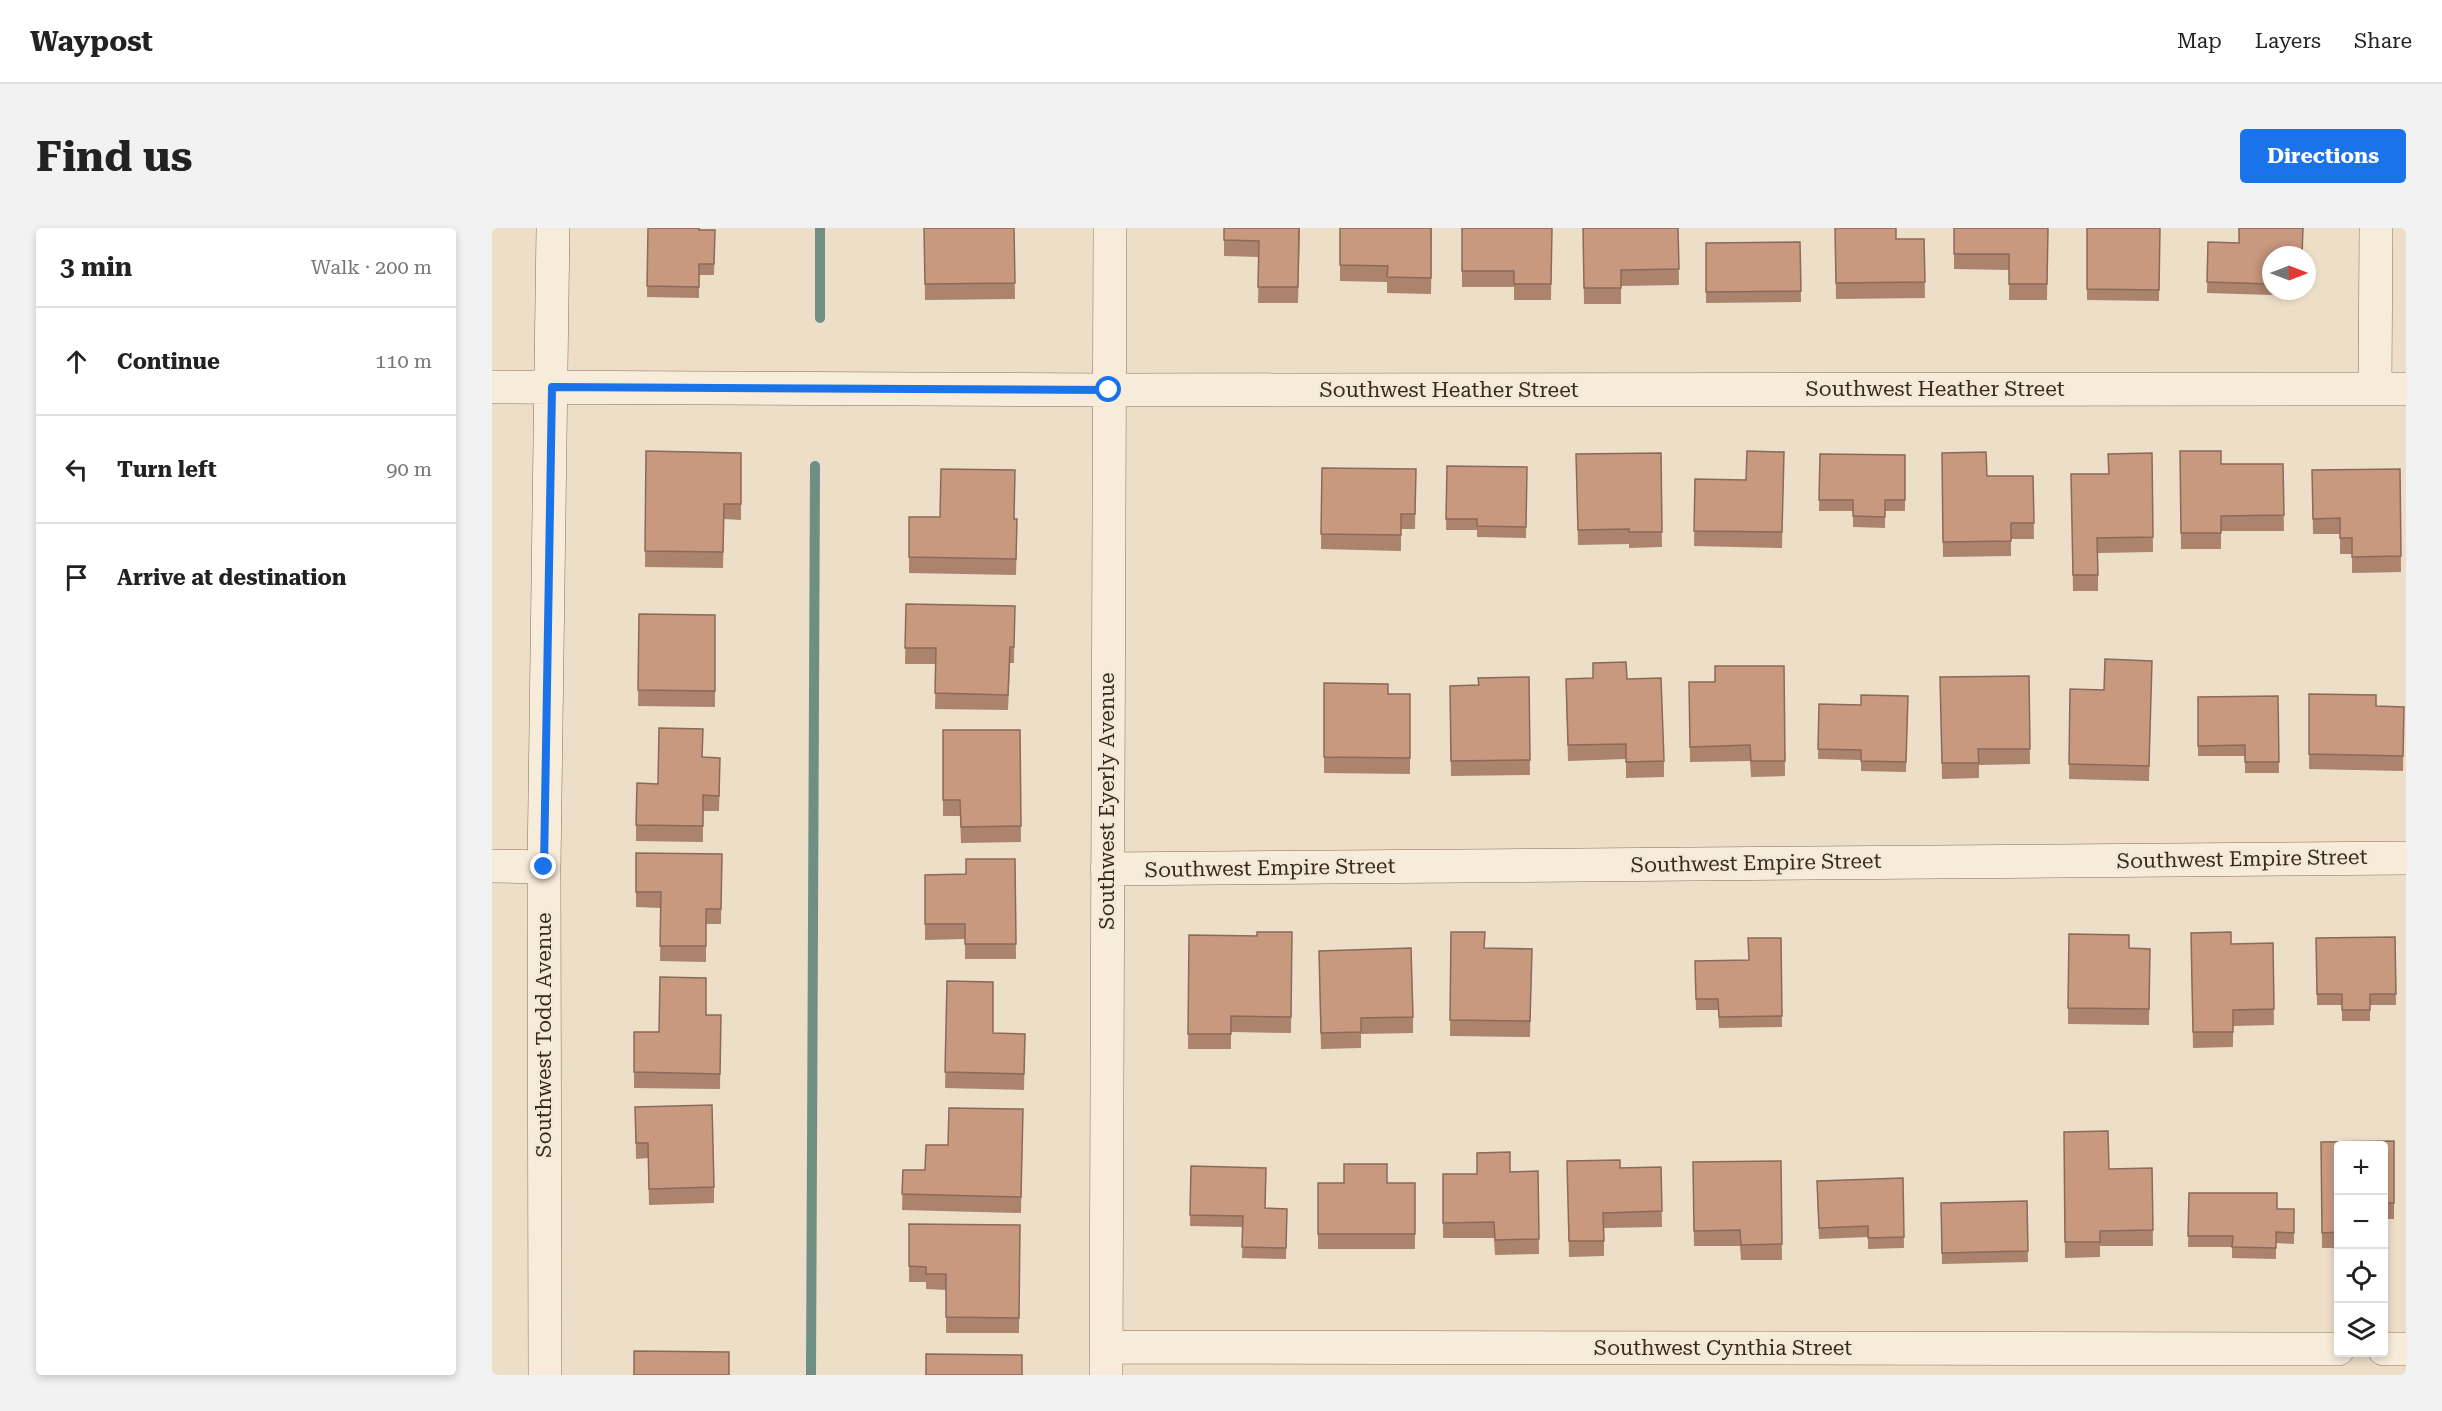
<!DOCTYPE html>
<html lang="en">
<head>
<meta charset="utf-8">
<style>
	body { margin:0; font-family:"Roboto Serif",serif; background:#f2f2f2; color:#222 }
	.controls { position:absolute; right:18px; bottom:18px; display:grid; overflow:hidden; border-radius:6px; box-shadow:0 3px 9px #0003 }
	.controls button { width:54px; height:54px; display:grid; place-items:center; padding:0; border:0; border-bottom:2px solid #e0e0e0; background:#fff; color:#222; font:30px sans-serif }
	.compass { position:absolute; left:1770px; top:18px; width:54px; height:54px; border-radius:50%; background:#fff; box-shadow:0 3px 9px #0003; rotate:90deg }
	.stop { position:absolute; width:18px; height:18px; margin:-14px; border:4px solid #1a73e8; border-radius:50%; background:#fff }
	.stop.end { background:#1a73e8; border-color:#fff; box-shadow:0 2px 6px #0008 }
	.list { margin:0; padding:0; list-style:none }
	h2 { display:flex; justify-content:space-between; align-items:center; height:78px; margin:0; padding:0 24px; font-size:26px }
	h2 small { font-size:20px; font-weight:400; color:#767676 }
	.list li { display:grid; grid-template-columns:39px 1fr auto; gap:18px; align-items:center; box-sizing:border-box; height:108px; padding:0 24px; border-top:2px solid #e0e0e0 }
	.list b { display:block; font-size:22px; white-space:nowrap }
	.list em { font-size:20px; font-style:normal; color:#767676 }
	.icon { flex:none; width:33px; height:33px; fill:none; stroke:currentColor; stroke-width:2; stroke-linecap:round; stroke-linejoin:round }
	.map { position:relative; flex:none; width:1914px; height:1147px; overflow:hidden; border-radius:6px }
	header { display:flex; align-items:center; gap:36px; box-sizing:border-box; height:84px; padding:0 30px; background:#fff; border-bottom:2px solid #e0e0e0 }
	header strong { font-size:28px }
	nav { display:flex; gap:33px; margin-inline-start:auto; font-size:21px }
	.intro { display:flex; align-items:center; justify-content:space-between; box-sizing:border-box; height:144px; padding:0 36px }
	h1 { margin:0; font-size:42px }
	.button { padding:15px 27px; border-radius:6px; background:#1a73e8; color:#fff; font-size:21px; font-weight:700 }
	main { display:flex; gap:36px; padding:0 36px }
	aside { flex:1; background:#fff; border-radius:6px; box-shadow:0 3px 9px #0003 }
	.map>svg:first-child { display:block }
</style>
</head>
<body>
<header>
<strong>Waypost</strong>
<nav><a>Map</a><a>Layers</a><a>Share</a></nav>
</header>
<div class="intro"><h1>Find us</h1><a class="button">Directions</a></div>
<main>
<aside>
<h2>3 min<small>Walk · 200 m</small></h2>
<ul class="list">
<li><svg class="icon" aria-label="ahead" viewBox="0 0 24 24"><path d="M12 20V5M6 11l6-6 6 6"/></svg><div><b>Continue</b></div><em>110 m</em></li>
<li><svg class="icon" aria-label="left" viewBox="0 0 24 24"><path d="M17 20v-9H6M10 6l-5 5 5 5"/></svg><div><b>Turn left</b></div><em>90 m</em></li>
<li><svg class="icon" aria-label="arrive" viewBox="0 0 24 24"><path d="M6 21V4h12l-3 4 3 4H6"/></svg><div><b>Arrive at destination</b></div></li>
</ul>
</aside>
<div class="map">
<svg width="1914" height="1147" viewBox="0 0 1914 1147">
	<rect width="100%" height="100%" fill="#ecdec7"/>
	<g fill="none" stroke-linecap="round" stroke-linejoin="round">
		<path stroke="#6f8e84" stroke-width="10" d="M328,0V90
			M319,1147L323,238"/>
		<defs>
			<path id="minor" d="M0,159L617,162L1914,161
				M1883,161L1884,0
				M0,638L52,639
				M615,641L1914,630
				M615,1119L1846,1121
				M1892,1121H1914
				M53,1147L52,639L61,0
				M614,1147L618,0"/>
		</defs>
		<use href="#minor" stroke="#87705d" stroke-width="34"/>
		<use href="#minor" stroke="#f7ecda" stroke-width="33"/>
	</g>
	<path fill="#ac836d" d="M156,0L223,2L222,47H207V70L155,69Z
		M432,0H522L523,71L433,72Z
		M732,0H808L806,75H766L767,29L732,28Z
		M848,0H940L939,66L895,65V54L848,53Z
		M970,0H1060L1059,72H1022V59H970Z
		M1091,0H1186L1187,57L1129,58V76H1092Z
		M1343,0L1404,11H1432L1433,70L1344,71Z
		M1462,0H1556L1555,72H1517V42L1462,41Z
		M1595,0H1668L1667,73L1595,72Z
		M1308,14L1309,74L1214,75V15Z
		M1716,14L1779,27V63H1810V68L1715,65Z
		M154,223L249,225V292L232,291L231,340L153,339Z
		M1688,223L1729,236H1791L1792,303H1729V321H1689Z
		M1292,224L1290,320L1202,318L1203,251L1254,252Z
		M1169,225L1170,319L1137,320V316L1086,317L1084,226Z
		M1450,225L1495,248H1541L1542,311H1519V328L1451,329Z
		M1660,225L1661,324L1606,325V363H1581L1579,246H1616Z
		M1328,226L1413,227V283H1393V300L1361,299V283H1327Z
		M955,238L1035,239L1034,310L985,309V302H954Z
		M830,240L924,241L923,301H909V323L829,321Z
		M1908,241L1909,344L1860,345V326H1848V306H1821L1820,242Z
		M417,289L525,307L524,347L417,345Z
		M414,376L523,378L522,435H518L516,482L443,481L444,436H413Z
		M147,386L223,387V479L146,478Z
		M1660,433L1657,553L1577,551L1578,461L1612,462Z
		M1101,435L1135,451L1172,533V549L1134,550V531L1076,533L1074,466L1101,450Z
		M1292,438L1293,548L1259,549L1258,533L1198,534L1197,454H1223Z
		M1537,448L1538,536L1487,537V550L1450,551L1448,449Z
		M1037,449L1038,547L959,548L958,458L986,457V450Z
		M832,455L896,466H918V546L832,545Z
		M1817,466L1884,478L1912,479L1911,543L1817,541Z
		M1416,468L1414,544L1369,543V532L1326,531L1327,476L1369,477Z
		M1786,468L1787,545H1753V528H1706V469Z
		M451,502H528L529,614L469,615L468,588H451Z
		M210,529L228,545L227,583H211V614L144,613V597L166,556Z
		M144,625L230,626L229,696H214V734L168,733L169,680L144,679Z
		M523,631L524,731H473V711L433,712V647L474,646Z
		M800,704L799,805L739,804V821H696L697,707L765,708Z
		M959,704L993,720L1040,721L1038,809L958,808Z
		M1577,706L1637,720L1658,721L1657,797L1576,796Z
		M1903,709L1904,777H1878V793H1850V777H1825L1824,710Z
		M1289,710L1290,799L1227,800L1226,782H1204L1203,733L1256,732Z
		M1781,715L1782,797L1741,798V819L1701,820L1699,720L1739,716Z
		M827,739L921,789V805L869,806V820L829,821Z
		M455,753L501,805L533,806L532,862L453,860Z
		M214,787H229L228,861L142,860V804H167Z
		M143,879L222,959V975L157,977L156,930L144,931Z
		M531,881L529,985L410,982L411,942H433L456,917Z
		M1572,904L1617,941L1660,940L1661,1018H1608V1029L1573,1030Z
		M1902,913V991H1892V918H1846V1020H1830L1829,914Z
		M1075,933L1128,940L1169,939L1170,999L1112,1000V1028L1077,1029Z
		M1289,933L1290,1032H1249L1248,1018H1202L1201,934Z
		M699,938L773,980L795,981L794,1031L750,1030L751,999L698,998Z
		M1046,943L1047,1026L1003,1027L1002,1010H951V946H985Z
		M1411,950L1412,1020L1376,1021V1009L1327,1011L1325,964Z
		M826,955H923V1021H826Z
		M1697,965L1785,981L1802,992V1016L1784,1015V1031L1740,1030V1019H1696Z
		M1535,973L1536,1034L1450,1036L1449,975Z
		M417,996L528,997L527,1105H454V1062L434,1061V1054H417Z"/>
	<path fill="#c8987f" stroke="#8c6a59" stroke-width="1.5" d="M156,0H207V2H223L222,36H207V59L155,58Z
		M432,0H522L523,55L433,56Z
		M732,0H807L806,59H766L767,13L732,12Z
		M848,0H939V50L895,49L896,38L848,37Z
		M970,0H1060L1059,56H1022V43H970Z
		M1091,0H1186L1187,41L1129,42V60H1092Z
		M1343,0H1404V11H1432L1433,54L1344,55Z
		M1462,0H1556L1555,56H1517V26H1462Z
		M1595,0H1668L1667,62L1595,61Z
		M1747,0H1811L1810,27H1779V56L1715,54L1716,14L1747,15Z
		M1308,14L1309,63L1214,64V15Z
		M154,223L249,225V276H232L231,324L153,323Z
		M1255,223L1292,224L1290,304L1202,303L1203,251L1254,252Z
		M1688,223H1729V236H1791L1792,287L1729,288V305H1689Z
		M1494,224L1495,248H1541L1542,295H1519V313L1451,314L1450,225Z
		M1169,225L1170,304H1137V301L1086,302L1084,226Z
		M1660,225L1661,309L1605,310L1606,347H1581L1579,246H1617L1616,226Z
		M1328,226L1413,227V272H1393V289L1361,288V272H1327Z
		M955,238L1035,239L1034,299L985,298V291H954Z
		M830,240L924,241L923,286H909V307L829,306Z
		M449,241L523,242L522,291H525L524,331L417,329V289H448Z
		M1908,241L1909,328L1860,329V310H1848V290L1821,291L1820,242Z
		M414,376L523,378L522,419H518L516,467L443,465L444,420H413Z
		M147,386L223,387V463L146,462Z
		M1613,431L1660,433L1657,538L1577,536L1578,461L1612,462Z
		M1134,434L1135,451L1169,450L1172,533L1134,534V516L1076,517L1074,451L1101,450V435Z
		M1223,438H1292L1293,533H1259L1258,517L1198,519L1197,454H1223Z
		M1537,448L1538,521H1486L1487,535H1450L1448,449Z
		M1037,449L1038,532L959,533L958,458L987,457L986,450Z
		M832,455L896,456V466H918V530L832,529Z
		M1817,466L1884,467V478L1912,479L1911,528L1817,526Z
		M1369,467L1416,468L1414,534L1369,533V522L1326,521L1327,476L1369,477Z
		M1786,468L1787,534H1753V517L1706,518V469Z
		M167,500L211,501L210,529L228,530L227,568L211,567V598L144,597L145,555L166,556Z
		M451,502H528L529,598L469,599L468,572H451Z
		M144,625L230,626L229,681H214V718H168L169,664H144Z
		M474,631H523L524,716H473V696H433V647L474,646Z
		M765,704H800L799,789L739,788V806H696L697,707L765,708Z
		M959,704H993L992,720L1040,721L1038,793L958,792Z
		M1739,704V716L1781,715L1782,781L1741,782V804H1701L1699,705Z
		M1577,706L1637,707V720L1658,721L1657,781L1576,780Z
		M1903,709L1904,766H1878V782H1850V766H1825L1824,710Z
		M1256,710H1289L1290,788L1227,789L1226,771H1204L1203,733L1257,732Z
		M919,720L921,789L869,790V804L829,805L827,723Z
		M168,749L214,750V787H229L228,846L142,844V804H167Z
		M455,753L501,754V805L533,806L532,846L453,844Z
		M220,877L222,959L157,961L156,915H144L143,879Z
		M457,880L531,881L529,969L410,966L411,942H433L434,917H456Z
		M1616,903L1617,941L1660,940L1661,1002L1608,1003V1014H1573L1572,904Z
		M1902,913V975H1892V918H1846V1004L1830,1005L1829,914Z
		M1018,924V944L1046,943L1047,1011L1003,1012L1002,994L951,995V946H985V925Z
		M1128,932V940L1169,939L1170,983L1111,985L1112,1013H1077L1075,933Z
		M1289,933L1290,1016L1249,1017L1248,1002L1202,1003L1201,934Z
		M852,936H895V955H923V1006H826V955H852Z
		M699,938L774,940L773,980L795,981L794,1020L750,1019L751,988L698,987Z
		M1411,950L1412,1009L1376,1010V998L1327,1000L1325,953Z
		M1697,965H1785V981H1802V1005L1784,1004V1020L1740,1019L1741,1008H1696Z
		M1535,973L1536,1023L1450,1025L1449,975Z
		M417,996L528,997L527,1090L454,1089V1046H434V1039L417,1038Z
		M142,1123L237,1124V1147H142Z
		M434,1126L530,1127V1147H434Z"/>
	<g fill="none" stroke-linecap="round" stroke-linejoin="round">
		<path stroke="#1a73e8" stroke-width="8" d="M52,639L60,159L617,162"/>
	</g>
	<g text-anchor="middle" stroke-width="5" stroke-linejoin="round" paint-order="stroke">
		<g font-size="21" fill="#382a20" stroke="#f4e9d6">
			<text x="1443" y="168">Southwest Heather Street</text>
			<text x="957" y="169">Southwest Heather Street</text>
			<text transform="translate(615 573) rotate(-90)" y="7">Southwest Eyerly Avenue</text>
			<text transform="translate(1750 631) rotate(-1)" y="7">Southwest Empire Street</text>
			<text transform="translate(1264 635) rotate(-1)" y="7">Southwest Empire Street</text>
			<text transform="translate(778 640) rotate(-1)" y="7">Southwest Empire Street</text>
			<text transform="translate(52 807) rotate(-90)" y="7">Southwest Todd Avenue</text>
			<text x="1231" y="1127">Southwest Cynthia Street</text>
		</g>
	</g>
</svg>
<div class="controls">
<button>+</button>
<button>−</button>
<button><svg class="icon" aria-label="locate" viewBox="0 0 24 24"><circle cx="12" cy="12" r="6"/><path d="M12 2v4M12 18v4M2 12h4M18 12h4"/></svg></button>
<button><svg class="icon" aria-label="layers" viewBox="0 0 24 24"><path d="M12 4l9 5-9 5-9-5zM3 14l9 5 9-5"/></svg></button>
</div>
<svg class="compass" viewBox="-18 -18 36 36"><path d="M0-13l5 13h-10z" fill="#e53935"/><path d="M0 13l5-13h-10z" fill="#767676"/></svg>
<div class="stop" style="left:617px;top:162px"></div>
<div class="stop end" style="left:52px;top:639px"></div>
</div>
</main>
</body>
</html>
